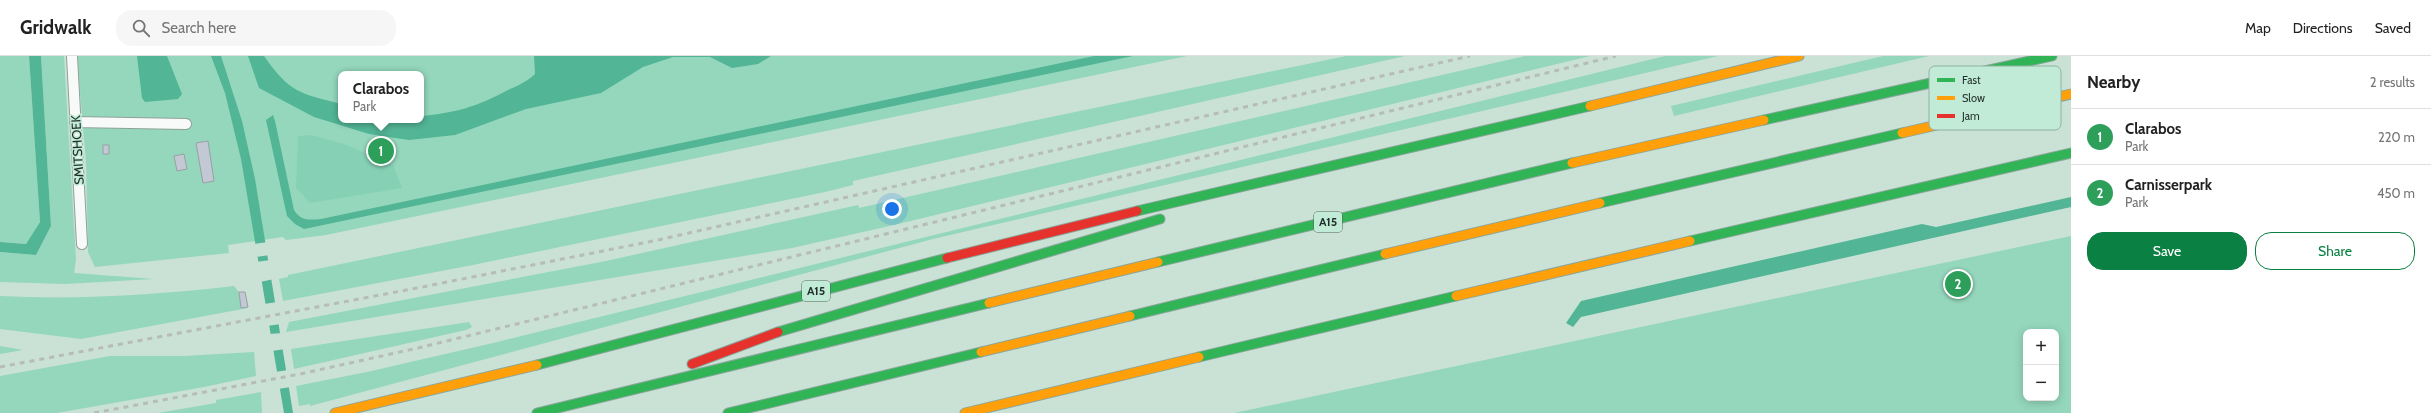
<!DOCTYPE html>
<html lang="en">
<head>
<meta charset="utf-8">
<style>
	body { margin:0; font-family:Cabin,sans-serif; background:#f6f6f6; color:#222 }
	.controls { position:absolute; right:12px; bottom:12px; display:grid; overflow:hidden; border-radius:8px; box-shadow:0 2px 10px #0003 }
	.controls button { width:36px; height:36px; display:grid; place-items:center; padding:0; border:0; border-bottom:1px solid #e0e0e0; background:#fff; color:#222; font:20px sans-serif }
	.you { position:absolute; left:892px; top:153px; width:14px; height:14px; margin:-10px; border:3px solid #fff; border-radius:50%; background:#1a73e8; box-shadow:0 0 0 6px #1a73e833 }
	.badge { display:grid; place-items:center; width:26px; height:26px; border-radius:50%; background:#0b8043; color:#fff; font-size:13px; font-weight:700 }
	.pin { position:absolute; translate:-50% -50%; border:2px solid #fff; box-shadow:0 1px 4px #0006 }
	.popup { position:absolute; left:338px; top:15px; width:86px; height:52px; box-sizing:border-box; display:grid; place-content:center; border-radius:8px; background:#fff; filter:drop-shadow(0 1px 3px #0005); font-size:13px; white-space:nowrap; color:#767676 }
	.popup b { font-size:15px; color:#222 }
	.popup::after { content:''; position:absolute; left:50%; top:100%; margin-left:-8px; border:8px solid transparent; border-top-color:#fff }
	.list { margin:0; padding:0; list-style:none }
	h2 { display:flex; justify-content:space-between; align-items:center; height:52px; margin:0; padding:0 16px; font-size:17px }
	h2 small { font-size:13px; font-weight:400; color:#767676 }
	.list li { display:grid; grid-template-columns:26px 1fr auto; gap:12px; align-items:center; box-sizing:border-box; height:56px; padding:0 16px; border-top:1px solid #e0e0e0 }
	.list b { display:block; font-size:15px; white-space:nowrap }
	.list p { margin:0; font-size:13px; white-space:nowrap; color:#767676 }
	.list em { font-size:13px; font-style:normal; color:#767676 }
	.actions { display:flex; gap:8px; padding:12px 16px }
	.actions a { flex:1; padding:9px 0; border:1px solid #0b8043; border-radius:16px; text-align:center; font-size:14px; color:#0b8043 }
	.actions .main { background:#0b8043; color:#fff }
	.icon { flex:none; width:22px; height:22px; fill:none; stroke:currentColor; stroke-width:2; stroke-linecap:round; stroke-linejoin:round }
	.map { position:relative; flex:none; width:2071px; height:357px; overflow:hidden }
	header { display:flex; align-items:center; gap:24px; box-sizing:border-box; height:56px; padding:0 20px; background:#fff; border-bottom:1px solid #e0e0e0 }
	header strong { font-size:19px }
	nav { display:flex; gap:22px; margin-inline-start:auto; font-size:14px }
	.search { width:280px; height:36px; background:#f6f6f6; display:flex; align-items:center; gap:10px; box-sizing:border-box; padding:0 14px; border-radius:16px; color:#767676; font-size:15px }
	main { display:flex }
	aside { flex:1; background:#fff }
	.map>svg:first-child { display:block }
</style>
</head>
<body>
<header>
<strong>Gridwalk</strong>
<div class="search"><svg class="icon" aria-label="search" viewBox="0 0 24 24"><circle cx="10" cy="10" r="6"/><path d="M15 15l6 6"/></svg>Search here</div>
<nav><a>Map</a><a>Directions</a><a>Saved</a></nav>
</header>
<main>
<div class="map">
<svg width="2071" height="357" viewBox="0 0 2071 357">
	<rect width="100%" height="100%" fill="#cae1d6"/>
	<path fill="#94d7bc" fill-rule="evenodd" d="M0,0H29L40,166L26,188L0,186Z
		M41,0H64L76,204L74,217L154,223L65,228L0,226V196L36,199L51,170Z
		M77,0H1187L326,179L286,184L283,181L228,189L229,197L95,211L88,196L86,106ZM341,18H421V64H341Z
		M1346,0H1405L853,125V129L825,136L473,209L283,245L279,223L288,221V219Z
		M1525,0H1590L894,169L792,192L286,276L289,266L606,205L858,149L859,152Z
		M1665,0H1718L933,183L310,350V348L299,350L296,330L367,316L493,287Z
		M1883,0H1929L1674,60L1671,50Z
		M2071,180V357H1234ZM2026,276H2056V342H2026Z
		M234,230L239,236L241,252H248L81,283L0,273V240C77,244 157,239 234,230Z
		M469,266L472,271L466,274L294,313L291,293Z
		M0,290L23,294L0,298Z
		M254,296L256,320L204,331L57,357H0V320L110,300H184Z
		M261,336L262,357H158L216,347V344Z"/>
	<path fill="#86d1b5" d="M311,79L344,88L393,109L402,132L310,147L296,132L298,80Z"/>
	<path fill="#52b595" d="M29,0H41L51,170L36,199L0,196V186L26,188L40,166Z
		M137,0H167L182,38L178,43L145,46L142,42Z
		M211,0H221L242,65L255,123L293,357H284L241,103L225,37Z
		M248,0H264C290,37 299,37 341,48V64H421V60C455,57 476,51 506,35C518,29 524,28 535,18L534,0H771L758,8L732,12L710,1H673L643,11L601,37L526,53L455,79L409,84L369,78L314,61L259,32Z
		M1094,0H1133L304,173L295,168L287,160L266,64L273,59L275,65L294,154C301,165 308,164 321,163Z
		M2071,141V151L1581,261L1573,271L1566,267L1581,245L1922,168L1936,171Z"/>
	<path fill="#cae1d6" d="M268,186L270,199L256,201L254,188Z
		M270,204L274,223L260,226L256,206Z
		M277,246L281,268L267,270L264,248Z
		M283,277L285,293L272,295L269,278Z
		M288,314L291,331L278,333L275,316Z"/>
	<path fill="#c2c8d4" stroke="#98a1a2" d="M208,85L214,125L203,127L196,87Z
		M103,89H109V98H103Z
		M184,98L187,113L177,115L174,100Z
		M239,236H245L248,251L241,252Z"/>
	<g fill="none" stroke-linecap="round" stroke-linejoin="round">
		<defs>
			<path id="lane" d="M72,0L82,188
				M75,66L186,68"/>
			<path id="fast" d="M1764,64L2052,0
				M1600,147L1902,77
				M1137,155L1590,50
				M1690,185L2071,97
				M1158,206L1572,107
				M1130,260L1385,198
				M778,276L1160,163
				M1199,301L1456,240
				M537,309L947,202
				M537,357L989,247
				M728,357L981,296"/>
			<path id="slow" d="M1590,50L1799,0
				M1902,77L2071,38
				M1572,107L1764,64
				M1385,198L1600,147
				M1456,240L1690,185
				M989,247L1158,206
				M981,296L1130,260
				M335,357L537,309
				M965,357L1199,301"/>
			<path id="jam" d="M947,202L1137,155
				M692,308L778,276"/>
		</defs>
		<use href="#lane" stroke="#90a199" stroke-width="12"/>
		<use href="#fast" stroke="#8aa69b" stroke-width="11"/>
		<use href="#slow" stroke="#8aa69b" stroke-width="11"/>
		<use href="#jam" stroke="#8aa69b" stroke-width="11"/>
		<use href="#lane" stroke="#f7faf9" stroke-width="10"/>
		<use href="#fast" stroke="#30b455" stroke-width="9"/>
		<use href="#slow" stroke="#ff9f0a" stroke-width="9"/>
		<use href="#jam" stroke="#e5322d" stroke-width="9"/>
		<path stroke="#b7bcba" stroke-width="3" stroke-dasharray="5 5" stroke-linecap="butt" d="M0,311L417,232L658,184L1470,0
			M94,357L300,318L418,292L1616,0"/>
	</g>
	<g text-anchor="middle" stroke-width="3" stroke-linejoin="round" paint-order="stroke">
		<g fill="#c1ead7" stroke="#50665c" stroke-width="1">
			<rect x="1314" y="156" width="28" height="20" rx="3"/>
			<rect x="802" y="225" width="28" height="20" rx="3"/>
		</g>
		<g font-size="12" font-weight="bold" fill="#1f2e28">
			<text x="1328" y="170">A15</text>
			<text x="816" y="239">A15</text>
		</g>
		<g font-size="13" fill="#1f2e28" stroke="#c1ead7">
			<text transform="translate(77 94) rotate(-93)" y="5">SMITSHOEK</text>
		</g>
	</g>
	<rect x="1929" y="10" width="132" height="64" rx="6" fill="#c1ead7" stroke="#90b2a2" stroke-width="1"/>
	<rect x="1937" y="22" width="18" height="4" fill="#30b455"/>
	<rect x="1937" y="40" width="18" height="4" fill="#ff9f0a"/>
	<rect x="1937" y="58" width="18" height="4" fill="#e5322d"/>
	<g font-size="11" fill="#1f2e28">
		<text x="1962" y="28">Fast</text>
		<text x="1962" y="46">Slow</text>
		<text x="1962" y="64">Jam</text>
	</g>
</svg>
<div class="controls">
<button>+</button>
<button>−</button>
</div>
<div class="you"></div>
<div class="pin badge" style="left:381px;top:95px;background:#2e9e5b">1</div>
<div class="popup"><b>Clarabos</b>Park</div>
<div class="pin badge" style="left:1958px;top:228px;background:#2e9e5b">2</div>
</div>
<aside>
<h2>Nearby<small>2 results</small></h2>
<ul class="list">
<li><span class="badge" style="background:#2e9e5b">1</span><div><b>Clarabos</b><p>Park</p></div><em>220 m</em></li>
<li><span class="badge" style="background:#2e9e5b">2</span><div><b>Carnisserpark</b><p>Park</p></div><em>450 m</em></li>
</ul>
<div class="actions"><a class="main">Save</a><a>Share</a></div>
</aside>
</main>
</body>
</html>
